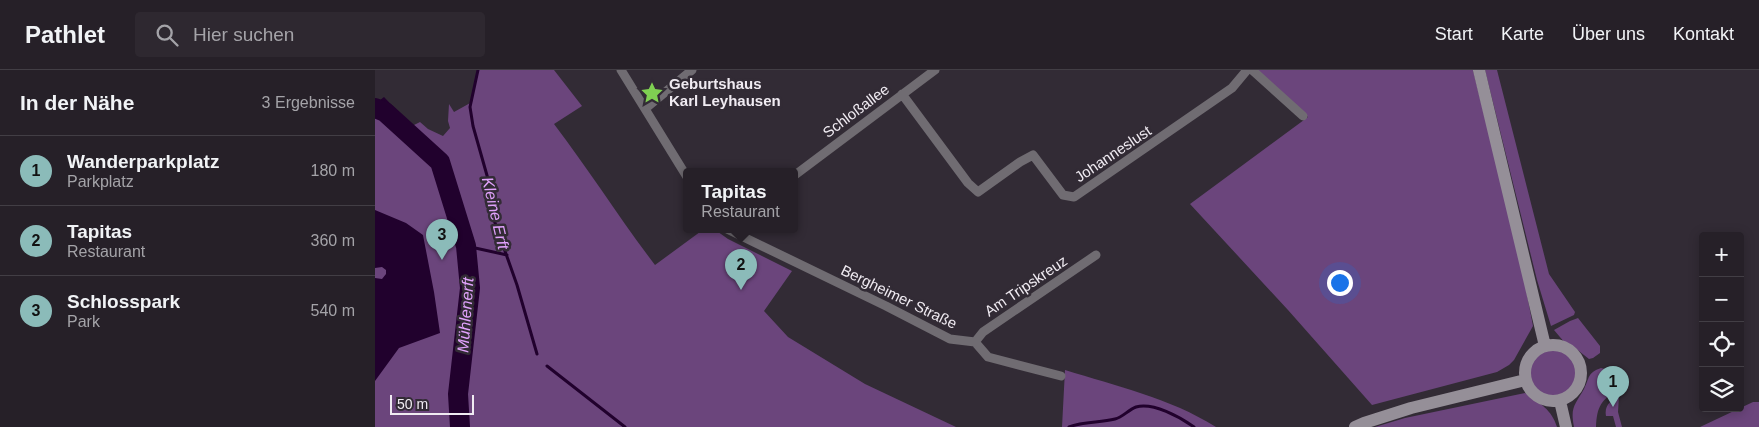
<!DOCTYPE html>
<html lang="de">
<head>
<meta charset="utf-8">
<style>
	body { margin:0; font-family:Helvetica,sans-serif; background:#2e2830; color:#f1f3f6 }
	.controls { position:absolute; right:15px; bottom:15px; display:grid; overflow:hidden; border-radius:5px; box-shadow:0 2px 12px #0003 }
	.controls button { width:45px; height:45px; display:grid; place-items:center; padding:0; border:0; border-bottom:1px solid #423e45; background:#262028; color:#f1f3f6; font:25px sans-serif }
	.scale { position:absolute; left:15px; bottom:12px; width:84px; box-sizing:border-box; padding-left:5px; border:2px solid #f0ebf2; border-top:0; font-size:14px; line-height:18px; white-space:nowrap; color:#f0ebf2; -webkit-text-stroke:4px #322b35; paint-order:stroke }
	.you { position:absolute; left:964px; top:212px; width:18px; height:18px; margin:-12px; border:4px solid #fff; border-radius:50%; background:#1a73e8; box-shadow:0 0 0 8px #1a73e833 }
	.badge { display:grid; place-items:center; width:32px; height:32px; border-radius:50%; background:#8bbbb9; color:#111; font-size:16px; font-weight:700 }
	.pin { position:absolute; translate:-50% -41px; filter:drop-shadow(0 1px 2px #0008) }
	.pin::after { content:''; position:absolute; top:26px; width:18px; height:15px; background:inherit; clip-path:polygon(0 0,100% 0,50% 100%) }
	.popup { position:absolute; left:308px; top:98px; width:115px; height:65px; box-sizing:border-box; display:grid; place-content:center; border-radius:5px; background:#262028; filter:drop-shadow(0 1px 4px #0005); font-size:16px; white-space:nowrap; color:#a4a3a8 }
	.popup b { font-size:19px; color:#f1f3f6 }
	.popup::after { content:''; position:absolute; left:50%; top:100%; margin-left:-10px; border:10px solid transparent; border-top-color:#262028 }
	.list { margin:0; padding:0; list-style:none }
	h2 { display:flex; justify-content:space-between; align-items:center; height:65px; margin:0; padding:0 20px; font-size:21px }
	h2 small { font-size:16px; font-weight:400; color:#a4a3a8 }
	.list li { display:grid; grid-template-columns:32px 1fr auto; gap:15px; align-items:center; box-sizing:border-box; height:70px; padding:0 20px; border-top:1px solid #423e45 }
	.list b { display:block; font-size:19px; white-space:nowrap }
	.list p { margin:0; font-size:16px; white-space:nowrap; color:#a4a3a8 }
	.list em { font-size:16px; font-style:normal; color:#a4a3a8 }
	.icon { flex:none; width:28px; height:28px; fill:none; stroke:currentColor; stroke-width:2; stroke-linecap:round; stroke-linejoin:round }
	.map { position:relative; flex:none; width:1384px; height:357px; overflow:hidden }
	header { display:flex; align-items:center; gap:30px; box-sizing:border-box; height:70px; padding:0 25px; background:#262028; border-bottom:1px solid #423e45 }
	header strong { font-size:24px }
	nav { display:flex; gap:28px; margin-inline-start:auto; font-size:18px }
	.search { width:350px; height:45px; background:#2e2830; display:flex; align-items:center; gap:12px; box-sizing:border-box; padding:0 18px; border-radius:5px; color:#a4a3a8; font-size:19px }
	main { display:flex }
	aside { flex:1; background:#262028 }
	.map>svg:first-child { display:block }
</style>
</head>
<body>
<header>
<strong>Pathlet</strong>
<div class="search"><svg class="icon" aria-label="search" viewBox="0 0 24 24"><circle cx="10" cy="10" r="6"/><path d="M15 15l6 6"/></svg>Hier suchen</div>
<nav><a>Start</a><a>Karte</a><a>Über uns</a><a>Kontakt</a></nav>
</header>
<main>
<aside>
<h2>In der Nähe<small>3 Ergebnisse</small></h2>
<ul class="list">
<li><span class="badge">1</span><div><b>Wanderparkplatz</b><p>Parkplatz</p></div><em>180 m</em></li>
<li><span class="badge">2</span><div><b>Tapitas</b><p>Restaurant</p></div><em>360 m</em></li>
<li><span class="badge">3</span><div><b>Schlosspark</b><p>Park</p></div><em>540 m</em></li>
</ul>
</aside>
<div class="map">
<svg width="1384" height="357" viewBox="0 0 1384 357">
	<rect width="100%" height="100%" fill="#322b35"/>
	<path fill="#6b457c" d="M102,0H179L207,36L179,54C214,100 245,149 280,195L329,159H339L353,169L417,201L389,241L413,267L490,314L581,357H0V41L7,43L31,59L45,52L53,59L68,66L75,58L73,51L74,34L79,42L97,32Z
		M881,0H1098L1145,188L1158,256L1139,290L1134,295L1122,302L997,335L913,240L815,134L933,47Z
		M1110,0H1122L1174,204L1200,242L1199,245L1176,256L1162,210Z
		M1203,248L1225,276V283L1218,288L1214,289L1195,274L1190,273L1179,260L1195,251Z
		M1155 303a24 24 0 1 1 48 0a24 24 0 1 1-48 0Z
		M1226,298C1237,300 1240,309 1244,319C1226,330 1222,336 1221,357H1199C1195,337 1200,335 1209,319C1215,307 1212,303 1226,298Z
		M690,300C741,316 795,328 841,357H687Z
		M1150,323C1165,333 1177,340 1182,357H1000L1030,348Z
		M1244,325L1243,342L1247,357H1241L1238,346H1231C1229,335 1236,331 1244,325Z
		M1378,332H1384V357H1325Z"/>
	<path fill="#21012d" d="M9,27L36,55L31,59L7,43L0,41V34Z
		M0,140L31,153L48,165L59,222L65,263L24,278L0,311V208L7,209L11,204V200L7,197L0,198Z"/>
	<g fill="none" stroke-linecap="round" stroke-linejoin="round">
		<path stroke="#21012d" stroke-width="3" d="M103,0L95,37L98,56L113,109L115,132L119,150L142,215L162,284
			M91,176L132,185
			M172,296L250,357
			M694,357C709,351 725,353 740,349C748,347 753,340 761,337C778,332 805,347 819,357"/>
		<path stroke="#21012d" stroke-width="20" d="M0,38L10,42L65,92L91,176L95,218L83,324L85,357"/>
		<path stroke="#706c72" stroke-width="9" d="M246,0L312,107
			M877,0L928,46
			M527,24L593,113L603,122L645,92L658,85L688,125L699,127L857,18L872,0
			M271,38L317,0
			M420,105L560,0
			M352,159L511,236L575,269L600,272L613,287L686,306
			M600,272L608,262L721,185"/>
		<path stroke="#958f98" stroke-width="12" d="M1104,0L1170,276
			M1150 303a28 28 0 1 1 56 0a28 28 0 1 1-56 0Z
			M1185,331L1191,357
			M980,357L989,353L1036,338L1150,310"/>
	</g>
	<defs>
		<symbol id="sight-bare" viewBox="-9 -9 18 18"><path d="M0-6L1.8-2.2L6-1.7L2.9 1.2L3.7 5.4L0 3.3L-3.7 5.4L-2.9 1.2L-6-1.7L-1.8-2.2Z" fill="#7fd052" stroke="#322b35" stroke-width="2.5" paint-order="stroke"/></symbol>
	</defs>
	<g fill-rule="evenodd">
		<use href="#sight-bare" x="261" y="7" width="32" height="32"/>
	</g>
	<g text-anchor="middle" stroke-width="5" stroke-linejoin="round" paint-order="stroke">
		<g font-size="15" font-weight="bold" fill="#f0ebf2" stroke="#322b35" text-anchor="start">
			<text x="294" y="19">Geburtshaus<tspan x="294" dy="17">Karl Leyhausen</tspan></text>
		</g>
		<g font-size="15" fill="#f0ebf2" stroke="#322b35">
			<text transform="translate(481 41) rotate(-37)" y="5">Schloßallee</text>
			<text transform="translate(738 84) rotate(-34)" y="5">Johanneslust</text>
			<text transform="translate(651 216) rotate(-34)" y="5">Am Tripskreuz</text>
			<text transform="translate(524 227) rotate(26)" y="5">Bergheimer Straße</text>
		</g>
		<g font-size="16" font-style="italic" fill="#e1a2fc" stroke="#322b35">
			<text transform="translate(121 143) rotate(77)" y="6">Kleine Erft</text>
			<text transform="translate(90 245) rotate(-86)" y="6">Mühlenerft</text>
		</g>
	</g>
</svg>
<div class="controls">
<button>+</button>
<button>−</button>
<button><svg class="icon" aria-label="locate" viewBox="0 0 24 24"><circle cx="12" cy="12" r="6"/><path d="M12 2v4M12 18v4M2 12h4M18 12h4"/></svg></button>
<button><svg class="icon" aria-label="layers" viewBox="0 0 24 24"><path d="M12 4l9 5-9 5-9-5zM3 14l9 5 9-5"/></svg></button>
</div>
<div class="scale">50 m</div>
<div class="you"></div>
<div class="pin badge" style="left:1238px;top:337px">1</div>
<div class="pin badge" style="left:366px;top:220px">2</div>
<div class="popup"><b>Tapitas</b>Restaurant</div>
<div class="pin badge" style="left:67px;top:190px">3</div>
</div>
</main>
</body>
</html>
